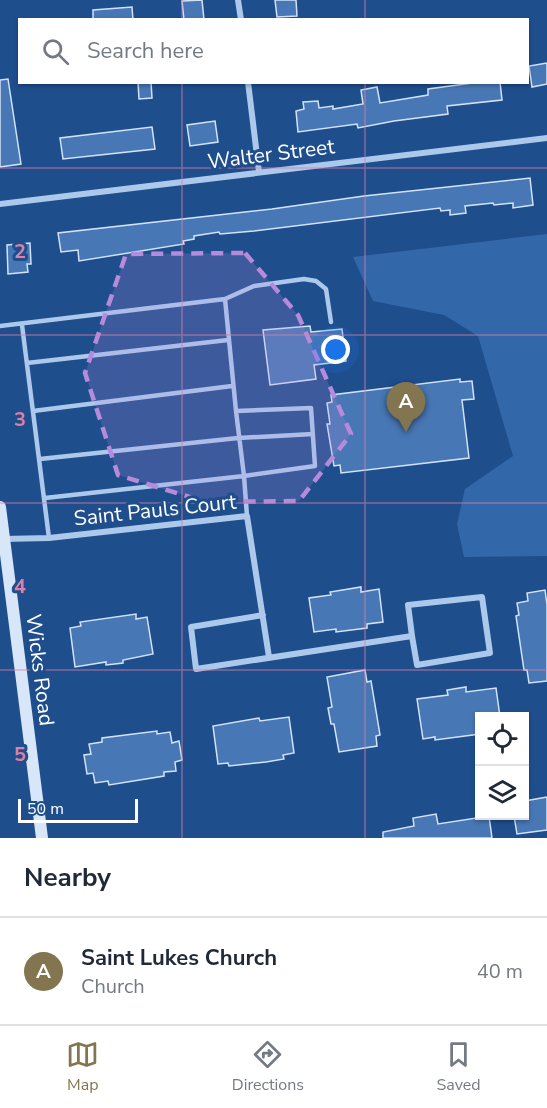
<!DOCTYPE html>
<html lang="en">
<head>
<meta charset="utf-8">
<style>
	body { margin:0; font-family:"Nunito Sans",sans-serif; background:#f6f6f7; color:#1f2937 }
	.controls { position:absolute; right:18px; bottom:18px; display:grid; overflow:hidden; border-radius:0px; box-shadow:0 2px 4px #0004 }
	.controls button { width:54px; height:54px; display:grid; place-items:center; padding:0; border:0; border-bottom:2px solid #e0e1e3; background:#fff; color:#1f2937; font:30px sans-serif }
	.scale { position:absolute; left:18px; bottom:15px; width:120px; box-sizing:border-box; padding-left:6px; border:3px solid #fff; border-top:0; font-size:16px; line-height:21px; white-space:nowrap; color:#fff; -webkit-text-stroke:4px #1f4e8d; paint-order:stroke }
	.you { position:absolute; left:336px; top:350px; width:21px; height:21px; margin:-15px; border:4px solid #fff; border-radius:50%; background:#1a73e8; box-shadow:0 0 0 9px #1a73e833 }
	.badge { display:grid; place-items:center; width:39px; height:39px; border-radius:50%; background:#82754f; color:#fff; font-size:20px; font-weight:700 }
	.pin { position:absolute; translate:-50% -50px; filter:drop-shadow(0 2px 3px #0008) }
	.pin::after { content:''; position:absolute; top:32px; width:21px; height:18px; background:inherit; clip-path:polygon(0 0,100% 0,50% 100%) }
	.list { margin:0; padding:0; list-style:none }
	h2 { display:flex; justify-content:space-between; align-items:center; height:78px; margin:0; padding:0 24px; font-size:26px }
	h2 small { font-size:20px; font-weight:400; color:#747a83 }
	.list li { display:grid; grid-template-columns:39px 1fr auto; gap:18px; align-items:center; box-sizing:border-box; height:108px; padding:0 24px; border-top:2px solid #e0e1e3 }
	.list b { display:block; font-size:22px; white-space:nowrap }
	.list p { margin:0; font-size:20px; white-space:nowrap; color:#747a83 }
	.list em { font-size:20px; font-style:normal; color:#747a83 }
	.icon { flex:none; width:33px; height:33px; fill:none; stroke:currentColor; stroke-width:2; stroke-linecap:round; stroke-linejoin:round }
	.map { position:relative; flex:none; width:547px; height:838px; overflow:hidden }
	.search { position:absolute; background:#fff; box-shadow:0 2px 4px #0004; left:18px; right:18px; top:18px; height:66px; display:flex; align-items:center; gap:15px; box-sizing:border-box; padding:0 21px; border-radius:0px; color:#747a83; font-size:22px }
	.sheet { height:186px; background:#fff }
	nav { display:flex; justify-content:space-around; align-items:center; box-sizing:border-box; height:84px; border-top:2px solid #e0e1e3; background:#fff; font-size:16px; color:#747a83 }
	nav a { display:grid; justify-items:center; gap:3px }
	nav .on { color:#82754f }
	.map>svg:first-child { display:block }
</style>
</head>
<body>
<div class="map">
<svg width="547" height="838" viewBox="0 0 547 838">
	<rect width="100%" height="100%" fill="#1f4e8d"/>
	<path fill="#3267aa" d="M547,234V556L464,557L457,524L465,489L513,456L478,336L444,315L373,301L353,257Z"/>
	<path fill="#4777b4" stroke="#d2e3f9" stroke-width="1.5" d="M202,0L204,20H184L182,1Z
		M275,0H296L297,16L277,17Z
		M132,7L133,20H93V10Z
		M547,63V84L532,87L529,66Z
		M8,79L21,164L0,167V80Z
		M138,82H151L152,98L139,99Z
		M480,82H500L502,100L447,106L448,114L394,121L358,128L357,124L298,132L296,111L304,109L303,102L318,101L319,108L333,106V109L363,104L361,90L377,87L380,103L428,95V89Z
		M215,121L218,142L190,146L187,125Z
		M152,127L155,149L63,159L60,138Z
		M530,178L533,205L513,208V203L494,205L493,203L465,206L466,213L450,215V210L441,211L440,208L254,231L220,234L219,232L194,236V239L183,241L184,244L79,261L78,250L61,252L58,233L272,209L364,196Z
		M30,243L31,264H27L28,272L8,274L7,245Z
		M310,326L311,332L342,329L346,361L314,365L316,379L270,385L263,330Z
		M460,379V382L472,381L474,399L462,400L469,458L341,473L340,465L334,466L327,424H330L327,403L332,402L331,395Z
		M361,587V592L379,589L383,622L367,624V628L336,632V629L314,632L309,598L331,595L330,592Z
		M545,590L547,605V681L529,683L527,670H524L516,616L519,615L517,603L528,601L527,593Z
		M136,614V619L147,617L153,654L123,660V663L106,665V662L75,667L70,628L81,626L80,622Z
		M365,670L367,682L371,681L380,735L376,736L377,746L339,752L334,724H331L328,708L332,707L327,677Z
		M466,687V692L496,688L500,717H480V734L435,740V737L423,739L417,699L448,695L447,690Z
		M289,717L294,753L283,755L284,759L266,762L229,766L228,763L218,764L213,726L259,718L260,721Z
		M157,731V734L170,732L172,743L179,741L182,760L175,762L176,771L164,772V776L109,785L108,781L95,783L93,773L87,774L84,755L91,754L89,744L102,742V738Z
		M547,797V830L517,834L514,816H525V801Z
		M436,814L438,824L489,816L492,838H383V832L414,826L413,818Z"/>
	<g fill="none" stroke-linecap="round" stroke-linejoin="round">
		<path stroke="#acc9ec" stroke-width="4.5" d="M225,299L254,286L304,279L316,281L326,289L331,322
			M22,325L49,538
			M0,326L225,299L236,411L311,408L315,466L244,476L247,516
			M27,363L228,340
			M33,411L232,386
			M40,459L238,438L313,434
			M45,498L244,476L236,411"/>
		<path stroke="#acc9ec" stroke-width="6" d="M238,0L241,20
			M248,82L259,172
			M0,204L547,138
			M3,539L49,538L247,516L269,657
			M263,615L191,627L196,669L412,636L417,665L490,653L482,597L408,605L412,636"/>
		<path stroke="#d8e6f9" stroke-width="12" d="M0,507L42,838"/>
	</g>
	<path fill="#b68bdc" fill-opacity="0.2" stroke="#b68bdc" stroke-width="4.5" stroke-dasharray="12 8" stroke-linejoin="round" d="M245,253L298,315L351,434L299,501L206,502L118,475L85,373L126,254Z"/>
	<path fill="none" stroke="#dd80a5" stroke-width="1.5" stroke-opacity="0.55" d="M182,0V20M365,0V20M182,82V838M365,82V838M0,168H547M0,335H547M0,503H547M0,670H547"/>
	<g text-anchor="middle" stroke-width="6" stroke-linejoin="round" paint-order="stroke">
		<g font-size="21" fill="#fff" stroke="#1f4e8d">
			<text transform="translate(271 154) rotate(-7)" y="7">Walter Street</text>
			<text transform="translate(155 510) rotate(-6)" y="7">Saint Pauls Court</text>
			<text transform="translate(40 670) rotate(83)" y="7">Wicks Road</text>
		</g>
	</g>
	<g font-size="20" text-anchor="middle" font-weight="bold" fill="#dd80a5" stroke="#1f4e8d" stroke-width="6" stroke-linejoin="round" paint-order="stroke">
		<text x="20" y="258">2</text>
		<text x="20" y="426">3</text>
		<text x="20" y="593">4</text>
		<text x="20" y="761">5</text>
	</g>
</svg>
<div class="controls">
<button><svg class="icon" aria-label="locate" viewBox="0 0 24 24"><circle cx="12" cy="12" r="6"/><path d="M12 2v4M12 18v4M2 12h4M18 12h4"/></svg></button>
<button><svg class="icon" aria-label="layers" viewBox="0 0 24 24"><path d="M12 4l9 5-9 5-9-5zM3 14l9 5 9-5"/></svg></button>
</div>
<div class="scale">50 m</div>
<div class="you"></div>
<div class="pin badge" style="left:406px;top:432px">A</div>
<div class="search"><svg class="icon" aria-label="search" viewBox="0 0 24 24"><circle cx="10" cy="10" r="6"/><path d="M15 15l6 6"/></svg>Search here</div>
</div>
<section class="sheet">
<h2>Nearby<small></small></h2>
<ul class="list">
<li><span class="badge">A</span><div><b>Saint Lukes Church</b><p>Church</p></div><em>40 m</em></li>
</ul>
</section>
<nav>
<a class="on"><svg class="icon" aria-label="map" viewBox="0 0 24 24"><path d="M3 6l6-2 6 2 6-2v14l-6 2-6-2-6 2zM9 4v14M15 6v14"/></svg>Map</a>
<a><svg class="icon" aria-label="directions" viewBox="0 0 24 24"><path d="M12 3l9 9-9 9-9-9zM9 14v-3h6M13 9l2 2-2 2"/></svg>Directions</a>
<a><svg class="icon" aria-label="saved" viewBox="0 0 24 24"><path d="M7 4h10v16l-5-4-5 4z"/></svg>Saved</a>
</nav>
</body>
</html>
